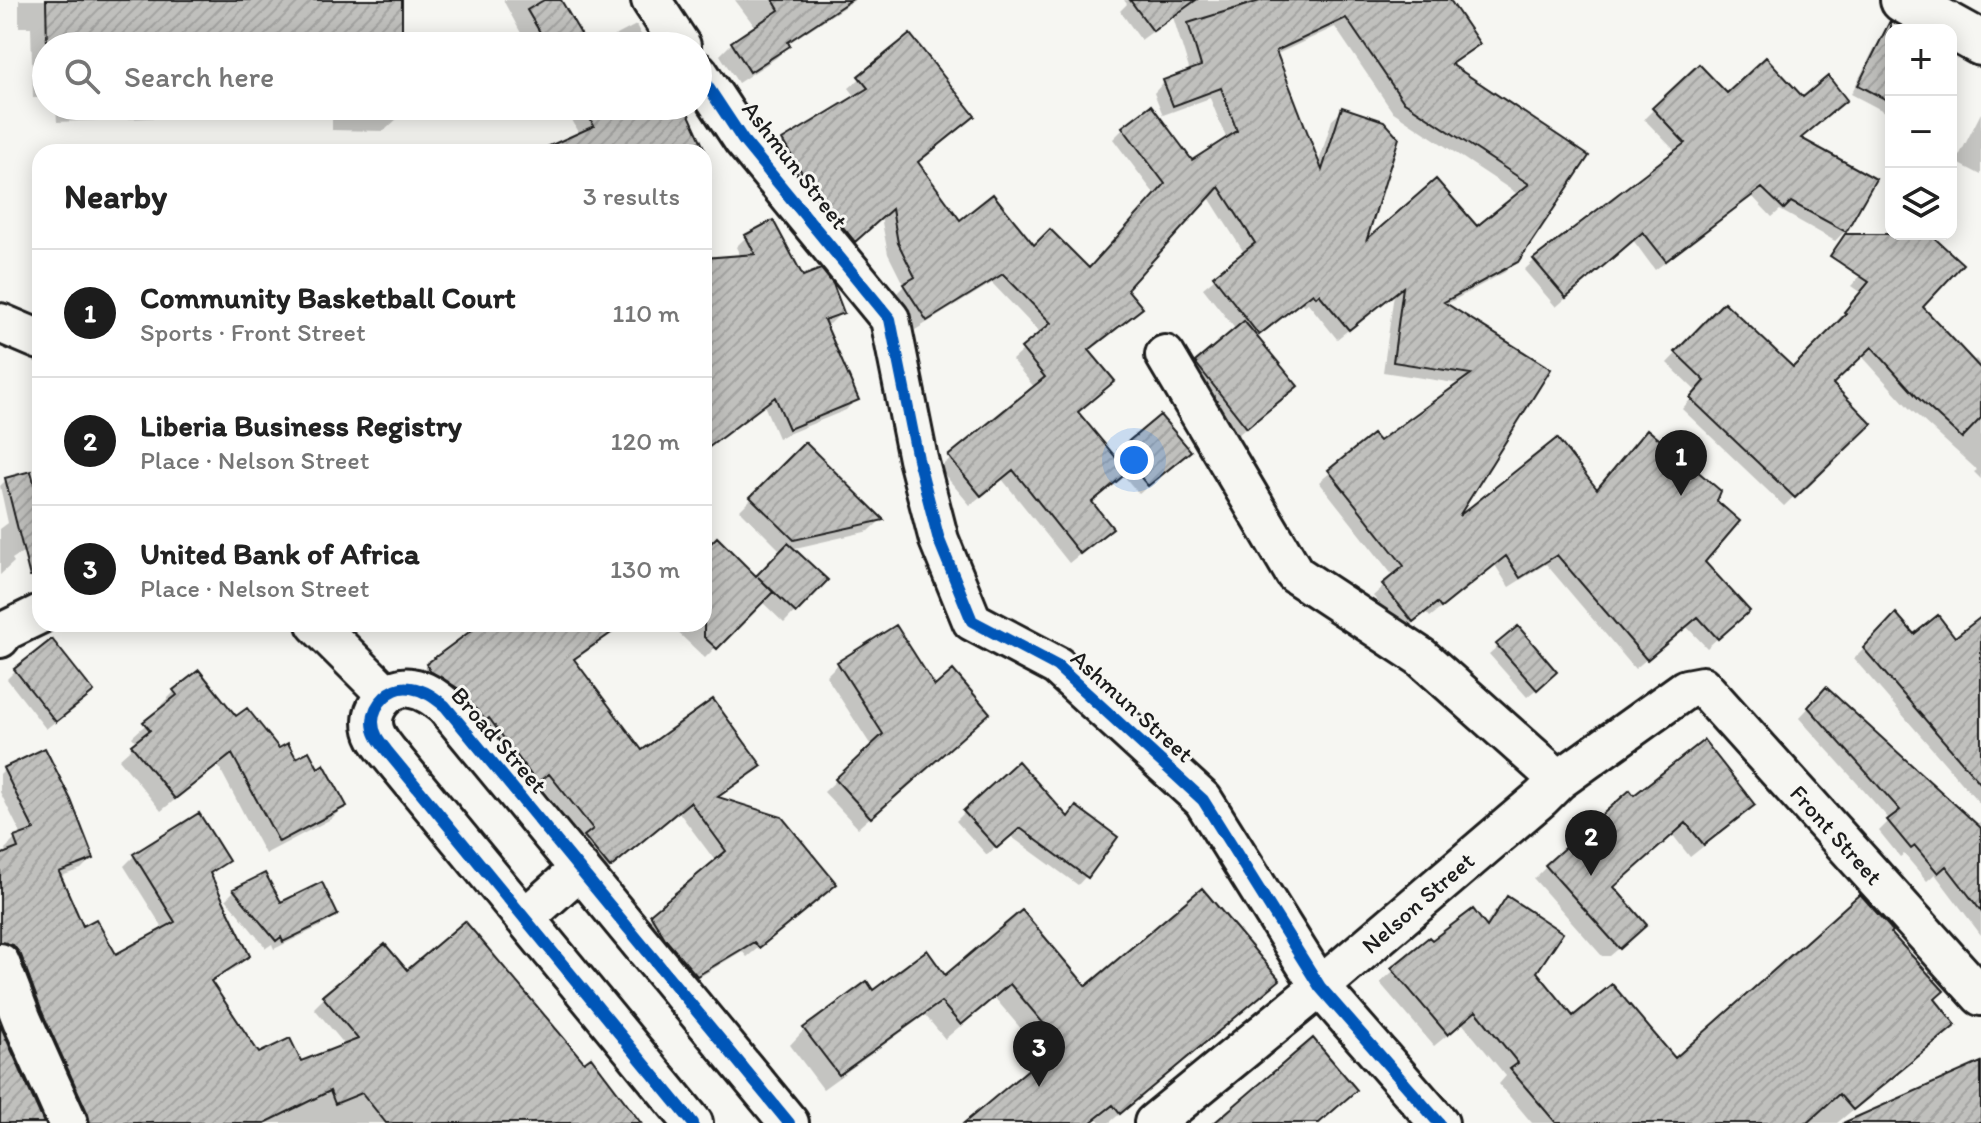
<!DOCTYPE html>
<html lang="en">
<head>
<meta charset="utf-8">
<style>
	body { margin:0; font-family:Itim,sans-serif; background:#f6f6f6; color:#222 }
	.controls { position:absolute; right:24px; top:24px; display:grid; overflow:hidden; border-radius:16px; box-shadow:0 4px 20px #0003 }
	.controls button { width:72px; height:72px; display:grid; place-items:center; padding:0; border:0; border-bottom:2px solid #e0e0e0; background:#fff; color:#222; font:40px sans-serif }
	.you { position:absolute; left:1134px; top:460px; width:28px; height:28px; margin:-20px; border:6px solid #fff; border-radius:50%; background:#1a73e8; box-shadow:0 0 0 12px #1a73e833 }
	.badge { display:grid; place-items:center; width:52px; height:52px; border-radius:50%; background:#1c1c1c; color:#fff; font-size:26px; font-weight:700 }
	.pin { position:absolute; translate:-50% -66px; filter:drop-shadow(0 2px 4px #0008) }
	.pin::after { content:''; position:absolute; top:42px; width:28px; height:24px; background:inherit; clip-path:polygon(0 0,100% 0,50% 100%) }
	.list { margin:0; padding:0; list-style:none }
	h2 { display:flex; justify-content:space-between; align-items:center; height:104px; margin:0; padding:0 32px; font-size:34px }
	h2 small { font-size:26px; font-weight:400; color:#767676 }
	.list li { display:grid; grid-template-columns:52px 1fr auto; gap:24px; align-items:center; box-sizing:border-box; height:128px; padding:0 32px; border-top:2px solid #e0e0e0 }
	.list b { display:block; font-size:30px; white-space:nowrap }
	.list p { margin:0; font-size:26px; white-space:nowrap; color:#767676 }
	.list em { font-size:26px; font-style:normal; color:#767676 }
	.icon { flex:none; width:44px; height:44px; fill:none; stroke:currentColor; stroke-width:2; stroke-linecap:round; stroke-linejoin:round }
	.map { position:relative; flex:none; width:1981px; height:1123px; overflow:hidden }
	.search { position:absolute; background:#fff; box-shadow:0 4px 20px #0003; left:32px; top:32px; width:680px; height:88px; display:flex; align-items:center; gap:20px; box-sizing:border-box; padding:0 28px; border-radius:44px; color:#767676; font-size:30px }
	.panel { position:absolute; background:#fff; box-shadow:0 4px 20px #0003; left:32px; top:144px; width:680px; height:488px; border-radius:24px }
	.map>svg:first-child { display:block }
</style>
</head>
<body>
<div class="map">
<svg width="1981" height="1123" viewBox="0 0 1981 1123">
	<defs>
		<pattern id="building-hatch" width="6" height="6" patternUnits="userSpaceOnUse" patternTransform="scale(2)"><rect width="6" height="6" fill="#c0c0bd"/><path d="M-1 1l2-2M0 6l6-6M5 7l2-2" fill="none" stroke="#a4a4a2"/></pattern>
	</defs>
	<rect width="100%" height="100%" fill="#f6f6f2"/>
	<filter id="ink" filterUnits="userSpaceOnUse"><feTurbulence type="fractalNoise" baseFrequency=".0125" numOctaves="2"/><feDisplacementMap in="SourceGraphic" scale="16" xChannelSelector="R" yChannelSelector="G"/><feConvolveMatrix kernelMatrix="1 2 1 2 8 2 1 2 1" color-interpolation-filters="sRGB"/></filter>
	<g filter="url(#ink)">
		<path fill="#0003" fill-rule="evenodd" d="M19,0H400V46H46V98H33L31,27H19Z
			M503,0H559L585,46H528Z
			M735,0H855L787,44L788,46L776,58L738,83L720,55L732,43L756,28Z
			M1124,0H1448L1478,44L1467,54L1450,66L1586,156L1516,260L1505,272L1445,305L1549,370L1452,523L1596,491L1702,562L1736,621L1707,648L1686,626L1635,669L1546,564L1509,587L1495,565L1430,617L1426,612L1402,631L1373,596L1394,577L1319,482L1373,437L1378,444L1461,384L1383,372L1394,294L1337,339L1308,303L1304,306L1301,302L1255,338L1282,399L1233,439L1183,376L1196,363L1236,330L1203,288L1245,254L1208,196L1125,288L1087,351L1076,413L1114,457L1160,417L1179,459L1139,494L1123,475L1090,503L1100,538L1069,563L1002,479L970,505L939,468L1035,388L1012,360L1041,334L992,283L915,330L894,296L904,286L888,254L881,217L844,251L773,152L783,141L856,97L849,88L910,37L917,163L960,223L1033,248L1088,271L1156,196L1113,139L1123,129L1150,108L1192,162L1227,140L1210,98L1163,115L1154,93L1164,82L1190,72L1173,17L1141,40L1120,11L1127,4ZM1335,27L1392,111L1519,195L1477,229L1363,245L1343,110L1332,120L1318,165L1275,55Z
			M636,25L647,46H596Z
			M1883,38L1891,42V115L1851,94L1875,47Z
			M1726,96L1845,231L1835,241L1780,210L1772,217L1752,196L1655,270L1633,240L1556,307L1524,270L1534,261L1676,152L1644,119L1654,109Z
			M56,106H400V116L384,131L332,130V113L281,112L57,122Z
			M564,106H683L702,152H541L580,134Z
			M1981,113V175L1956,162Z
			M1899,234H1927L1921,307L1972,362L1976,359L1981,364V479L1974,472L1977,470L1909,408L1861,355L1831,384L1869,424L1784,506L1682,409L1697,392L1667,363L1724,304L1793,370L1838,325L1836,322L1861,293L1851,286Z
			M746,237L802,279L842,312L831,323L825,325L856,399L846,410L778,438L764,405L704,451V260L741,257L736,247Z
			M805,445L881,520L869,531L791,549L825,580L784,623L761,601L705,658L669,624H704V553L756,578L782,552L740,510Z
			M6,480L40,514V541L12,559L14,562L0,575V529L8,523L0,486Z
			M1896,616L1914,637L1954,640L1981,627V805L1854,659Z
			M468,624H626L573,661L642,752L759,766L748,776L717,799L835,884L747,957L742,951L685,986L641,927L716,862L678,811L598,877L574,848L583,840L538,783L526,792L416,677L427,666L473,632Z
			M1498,646L1546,681L1527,697L1489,654Z
			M838,664L935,689L976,724L858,828L824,792L872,747L826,676Z
			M15,671L82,700L46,729L7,679Z
			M199,673L236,719L295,760L344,806L331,819L265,854L218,765L161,811L119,759L137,743L132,737L164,708L161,705L174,692Z
			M1816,700L1976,826L1981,821V935L1935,874L1927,881L1904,854L1900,857L1879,831L1890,820L1799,718Z
			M4,770L91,859L81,869L59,877L82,929L116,957L164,930L124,866L134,856L198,816L227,861L209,876L248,956L238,966L210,983L258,1055L300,1064L346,1046L314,1008L324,998L407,973L584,1065L637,1123H78L0,954V858L7,855L5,849L15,839L22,836L0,792V774Z
			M1634,798L1753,805L1739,818L1690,857L1672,834L1612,888L1631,938L1610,956H1602L1534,879L1547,866Z
			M1076,808L1086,876L1078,885L1009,835L987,855L956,821L965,812L1066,818Z
			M264,876L280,905L336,915L327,923L274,949L272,944L266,948L226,899L234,891Z
			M1507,899L1534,973L1573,1019L1675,1061L1888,933L1933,999L1941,1037L1837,1123H1532L1499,1084L1506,1076L1462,1023L1434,1046L1380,983L1429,939L1432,943L1484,927L1494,912Z
			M945,977L1086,988L1262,994L1109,1123H1101L1097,1118L1091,1123H968L1046,1058L994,997L945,1039L925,1015L823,1089L790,1045L804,1030L873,993Z"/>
		<path fill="url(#building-hatch)" stroke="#1c1c1c" stroke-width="2" fill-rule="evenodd" d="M46,0H402V46H347V43L47,46Z
			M544,0H561L588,46H548L527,10Z
			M773,0H851L788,42L790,46L750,72L731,42L779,10Z
			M1130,0H1196L1153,31Z
			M1263,0H1450L1480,44L1451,64L1589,156L1518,262L1444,302L1551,369L1459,516L1557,438L1597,489L1647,429L1721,491L1717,501L1740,521L1705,562L1750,611L1718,639L1698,617L1647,660L1557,555L1520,578L1506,556L1441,608L1437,603L1413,622L1382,584L1404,566L1328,470L1373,434L1379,441L1471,374L1393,362L1403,287L1349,330L1319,294L1316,297L1313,293L1259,335L1213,276L1255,243L1219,187L1127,289L1143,308L1089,350L1115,381L1078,412L1128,472L1092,502L1113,528L1080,554L1013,470L981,496L948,456L1045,377L1021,348L1051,323L1003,274L927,321L903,284L915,277L898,243L892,209L855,242L812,189L782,140L868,88L858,76L910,34L975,116L918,162L960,220L993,194L1034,245L1050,229L1089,268L1165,184L1122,127L1151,105L1192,160L1237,131L1221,88L1173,106L1163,80L1201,66L1188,23ZM1346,18L1403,101L1529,184L1477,226L1436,179L1367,239L1399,138L1384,121L1342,107L1322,170L1276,51Z
			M1890,21L1891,22V102L1858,85Z
			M1766,57L1803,97L1828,76L1847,100L1801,138L1876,179L1846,232L1791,202L1784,209L1762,188L1666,261L1643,232L1566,298L1533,259L1685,143L1652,108L1699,64L1727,93Z
			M583,106H685L706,152H536L594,126Z
			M773,220L803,276L821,269L833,284L844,313L824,320L859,400L789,429L775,397L704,451V258L755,254L745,235Z
			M1845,234H1930L1963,264L1923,307L1981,369V418L1962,438L1918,398L1872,347L1833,384L1872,424L1795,498L1690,398L1705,381L1675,352L1724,302L1793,367L1846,314L1844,312L1869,282L1830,256Z
			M1244,321L1298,386L1247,428L1195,362Z
			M1160,415L1191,451L1148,486L1118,450Z
			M805,442L884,520L794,540L750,497Z
			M31,471L40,506V576L30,577L5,478Z
			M717,537L756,576L788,543L828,580L796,613L758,577L773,592L717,649L704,637V550Z
			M1896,613L1914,634L1938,615L1955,637L1981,617V784L1863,648Z
			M480,624H624L574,659L642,750L713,699L762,766L718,797L782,817L837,884L759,948L754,942L697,976L666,940L650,914L726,851L690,802L610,868L584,836L593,829L549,774L537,783L489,718L486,721L459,689L430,671L426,664Z
			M896,625L935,686L953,670L990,713L871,818L835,779L883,734L837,662Z
			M1518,626L1557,672L1537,690L1496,644Z
			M52,639L94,692L56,722L14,669Z
			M199,670L236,716L247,708L279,748L288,743L296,758L309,751L318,768L324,764L347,806L279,842L232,754L175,799L131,745L150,730L143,722L177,695L173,690Z
			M1826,687L1981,828V911L1946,866L1938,873L1915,846L1911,849L1887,820L1900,810L1808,707Z
			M1704,740L1755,805L1704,845L1686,823L1614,887L1647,925L1620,949L1545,865L1630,790L1634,795Z
			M45,748L71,800L94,859L59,872L83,926L96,919L116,954L175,922L133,854L199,813L229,861L210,873L250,956L211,981L259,1053L290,1038L301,1061L358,1039L322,996L385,944L407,970L465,921L584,1062L591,1057L641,1123H386L362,1093L335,1104L330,1091L265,1123H90L88,1114L42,1012L21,955L13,945L0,942V855L18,848L14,837L34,830L3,768Z
			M1018,761L1068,817L1076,806L1118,837L1088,878L1020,828L997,848L963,811Z
			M265,873L281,902L322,882L338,915L283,942L281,937L276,941L233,889Z
			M1202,888L1280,980L1120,1114L1113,1105L1090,1123H964L1060,1043L1010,984L961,1025L941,1002L839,1075L803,1028L867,981L873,990L927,950L945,975L1022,910L1086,986Z
			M1860,894L1893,931L1891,933L1944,991L1935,999L1956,1025L1853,1110L1839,1094L1807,1123H1556L1510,1069L1518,1063L1476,1011L1448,1035L1391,968L1429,937L1432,940L1473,909L1487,927L1507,896L1563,933L1537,972L1573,1016L1612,984L1675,1058Z
			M0,1024L2,1029L44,1123H0Z
			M1313,1038L1357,1090L1319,1123H1214Z
			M1981,1062V1123H1843Z"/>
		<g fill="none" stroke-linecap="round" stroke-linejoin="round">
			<defs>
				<path id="minor" d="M651,0L681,46
					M698,72L743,140L890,319L918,459L939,540L972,621L1057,666L1203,800L1320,987L1439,1123
					M0,323L40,340
					M1165,355L1295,574L1421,657L1559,780
					M316,624L387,695
					M0,638L5,631L40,614
					M525,918L580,869
					M0,963L22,1020L68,1123
					M693,1123L387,751C380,742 373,734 373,722C373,704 392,684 411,688C425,690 435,698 445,706L789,1123
					M1154,1123L1320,987L1541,798L1559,780L1686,689L1702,686L1981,996"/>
				<path id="major" d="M1903,0L1981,43"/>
			</defs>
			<use href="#minor" stroke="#1c1c1c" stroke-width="44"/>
			<use href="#major" stroke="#1c1c1c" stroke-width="50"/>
			<use href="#minor" stroke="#f6f6f2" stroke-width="38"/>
			<use href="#major" stroke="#f6f6f2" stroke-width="44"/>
			<defs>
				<path id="cycleway" d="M698,72L743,140L890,319L918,459L939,540L972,621L1057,666L1203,800L1320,987L1439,1123
					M693,1123L387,751C380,742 373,734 373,722C373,704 392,684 411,688C425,690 435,698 445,706L789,1123"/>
			</defs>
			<use href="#cycleway" stroke="#f6f6f2" stroke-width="17"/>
			<use href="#cycleway" stroke="#0057b8" stroke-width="12"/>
		</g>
	</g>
	<g text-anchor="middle" stroke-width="6" stroke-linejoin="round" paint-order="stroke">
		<g font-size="24" fill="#1c1c1c" stroke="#f6f6f2">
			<text transform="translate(795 165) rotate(52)" y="8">Ashmun Street</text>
			<text transform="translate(1132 706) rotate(42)" y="8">Ashmun Street</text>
			<text transform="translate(499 740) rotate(49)" y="8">Broad Street</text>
			<text transform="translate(1836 835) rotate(48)" y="8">Front Street</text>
			<text transform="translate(1418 903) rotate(-41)" y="8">Nelson Street</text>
		</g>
	</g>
</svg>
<div class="controls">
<button>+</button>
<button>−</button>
<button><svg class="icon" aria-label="layers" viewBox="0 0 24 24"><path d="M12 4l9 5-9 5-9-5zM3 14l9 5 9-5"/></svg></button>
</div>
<div class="you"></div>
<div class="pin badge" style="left:1681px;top:496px">1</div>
<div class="pin badge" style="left:1591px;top:876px">2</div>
<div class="pin badge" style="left:1039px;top:1087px">3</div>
<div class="search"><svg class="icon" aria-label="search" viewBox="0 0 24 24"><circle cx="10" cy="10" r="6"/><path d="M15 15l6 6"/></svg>Search here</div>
<section class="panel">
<h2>Nearby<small>3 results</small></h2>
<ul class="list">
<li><span class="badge">1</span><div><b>Community Basketball Court</b><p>Sports · Front Street</p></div><em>110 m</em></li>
<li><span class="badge">2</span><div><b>Liberia Business Registry</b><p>Place · Nelson Street</p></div><em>120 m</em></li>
<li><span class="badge">3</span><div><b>United Bank of Africa</b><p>Place · Nelson Street</p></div><em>130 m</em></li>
</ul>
</section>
</div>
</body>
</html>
